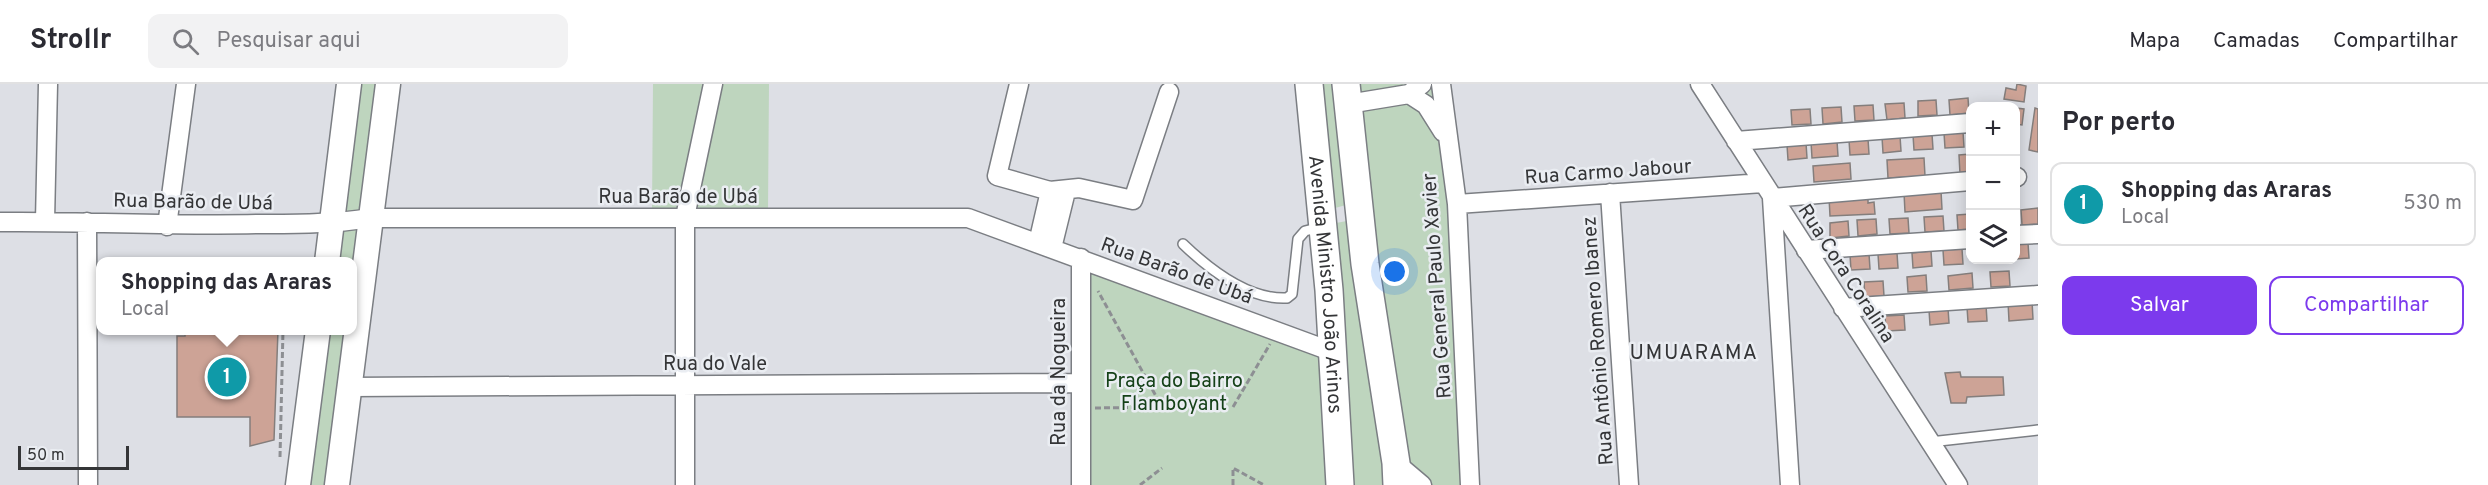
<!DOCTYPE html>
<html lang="pt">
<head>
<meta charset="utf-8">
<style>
	body { margin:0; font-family:Overpass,sans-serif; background:#f2f2f3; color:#2b2b33 }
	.controls { position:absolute; right:18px; top:18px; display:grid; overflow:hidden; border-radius:12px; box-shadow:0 3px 15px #0003 }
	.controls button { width:54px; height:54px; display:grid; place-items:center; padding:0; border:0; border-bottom:2px solid #e1e1e2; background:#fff; color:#2b2b33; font:30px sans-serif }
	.scale { position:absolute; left:18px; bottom:15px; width:111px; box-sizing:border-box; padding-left:6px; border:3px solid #343537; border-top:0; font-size:16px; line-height:21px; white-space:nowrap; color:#343537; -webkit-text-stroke:4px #eaedf2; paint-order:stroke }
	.you { position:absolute; left:1395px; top:188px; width:21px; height:21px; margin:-15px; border:4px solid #fff; border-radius:50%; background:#1a73e8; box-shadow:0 0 0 9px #1a73e833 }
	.badge { display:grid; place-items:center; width:39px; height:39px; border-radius:50%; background:#7c3aed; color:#fff; font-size:20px; font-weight:700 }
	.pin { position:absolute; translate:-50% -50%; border:3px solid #fff; box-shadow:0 2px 6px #0006 }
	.popup { position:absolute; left:96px; top:173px; width:261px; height:78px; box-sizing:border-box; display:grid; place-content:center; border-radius:12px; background:#fff; filter:drop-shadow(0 2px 4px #0005); font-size:20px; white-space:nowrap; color:#7c7c81 }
	.popup b { font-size:22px; color:#2b2b33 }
	.popup::after { content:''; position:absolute; left:50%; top:100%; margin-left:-12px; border:12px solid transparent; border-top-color:#fff }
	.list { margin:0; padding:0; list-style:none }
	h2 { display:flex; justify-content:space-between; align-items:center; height:78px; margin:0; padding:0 24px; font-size:26px }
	h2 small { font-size:20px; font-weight:400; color:#7c7c81 }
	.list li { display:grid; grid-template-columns:39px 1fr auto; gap:18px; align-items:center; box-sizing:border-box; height:84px; margin:0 12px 12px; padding:0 12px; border:2px solid #e1e1e2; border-radius:12px }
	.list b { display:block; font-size:22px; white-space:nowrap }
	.list p { margin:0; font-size:20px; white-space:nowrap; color:#7c7c81 }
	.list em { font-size:20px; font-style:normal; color:#7c7c81 }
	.actions { display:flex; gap:12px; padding:18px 24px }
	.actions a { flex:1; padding:14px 0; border:2px solid #7c3aed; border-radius:12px; text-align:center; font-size:21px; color:#7c3aed }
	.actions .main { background:#7c3aed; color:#fff }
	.icon { flex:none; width:33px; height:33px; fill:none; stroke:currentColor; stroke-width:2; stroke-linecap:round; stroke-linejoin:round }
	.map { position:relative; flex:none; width:2038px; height:401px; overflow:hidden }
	header { display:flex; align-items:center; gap:36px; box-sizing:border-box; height:84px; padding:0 30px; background:#fff; border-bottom:2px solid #e1e1e2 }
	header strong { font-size:28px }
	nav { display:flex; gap:33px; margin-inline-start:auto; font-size:21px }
	.search { width:420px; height:54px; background:#f2f2f3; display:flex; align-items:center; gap:15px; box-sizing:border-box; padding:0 21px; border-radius:12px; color:#7c7c81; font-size:22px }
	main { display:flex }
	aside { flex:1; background:#fff }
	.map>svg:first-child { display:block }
</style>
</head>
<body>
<header>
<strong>Strollr</strong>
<div class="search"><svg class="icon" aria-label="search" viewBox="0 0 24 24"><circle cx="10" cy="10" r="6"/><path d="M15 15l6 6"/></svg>Pesquisar aqui</div>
<nav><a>Mapa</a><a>Camadas</a><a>Compartilhar</a></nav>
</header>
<main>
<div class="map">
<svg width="2038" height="401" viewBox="0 0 2038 401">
	<rect width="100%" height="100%" fill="#dddfe5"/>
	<path fill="#bed5be" d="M356,0H376L353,186V178H334Z
		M653,0H769L768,125L652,126Z
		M1315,0H1342L1353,119L1328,126Z
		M1360,0H1437L1450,127L1463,401H1403Z
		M1357,135L1395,401H1342L1331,140Z
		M1081,174L1333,268L1340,401H1081Z
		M326,247H345L325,401H306Z"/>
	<path fill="#cda396" stroke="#847e7c" stroke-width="1.5" d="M2017,0L2026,2L2024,18L2004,15L2006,4L2016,6Z
		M1968,14L1969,29L1950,31L1949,16Z
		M1936,16L1937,31L1918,32V17Z
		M1904,19L1905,34L1887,36L1885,20Z
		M1873,21L1874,36L1855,37L1854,22Z
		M1841,23L1842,38L1823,40L1822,24Z
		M2016,24L2024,25L2022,41L2016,40Z
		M2035,24L2038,25V68L2029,66Z
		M1810,25L1811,40L1792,41L1791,26Z
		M1963,48L1964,63L1945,64L1944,49Z
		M1932,50L1933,65L1914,66L1913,51Z
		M1900,52L1901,67L1883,69L1882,53Z
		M1868,55L1869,70L1850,71L1849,56Z
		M1837,57L1838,72L1812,74L1811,58Z
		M1806,59L1807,74L1788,76L1787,61Z
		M1970,70V89L1960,90L1959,71Z
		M1924,74L1925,92L1888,94L1887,76Z
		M1850,79L1851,95L1814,98L1813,82Z
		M1941,107L1942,125L1905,128L1904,109Z
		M1868,112V119L1874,118L1875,130L1830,132L1829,113Z
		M2038,124V140L2022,141L2021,126Z
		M1970,130V145L1958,146L1957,131Z
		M1943,132L1944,147L1925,148L1924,133Z
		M1908,134L1909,149L1890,150L1889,135Z
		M1876,135L1877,150L1858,152L1857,136Z
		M1848,137L1849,152L1830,154V139Z
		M2028,159L2029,174L2016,175V160Z
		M1962,165L1963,180L1944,181L1943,166Z
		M1931,167L1932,182L1913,184L1912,169Z
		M1897,169L1898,184L1879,185L1878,170Z
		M1869,170L1870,185L1851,186L1850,171Z
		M2009,187L2010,202L1991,203L1990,188Z
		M1972,189L1973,204L1949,206L1948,192Z
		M1926,191L1927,207L1908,208L1907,193Z
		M1883,197L1884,212L1865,213L1864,198Z
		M2032,217L2033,235L2009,237L2008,218Z
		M1986,221L1987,237L1968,238L1967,223Z
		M1948,224L1949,239L1930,241L1929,226Z
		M1904,231L1905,246L1886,247L1885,232Z
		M185,246H278L274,356L250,362V333H177V252H185Z
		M1960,288L1961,293H2003L2004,311L1967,313L1966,319H1951L1945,289Z"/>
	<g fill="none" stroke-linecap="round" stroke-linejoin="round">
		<defs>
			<path id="lane" d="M1183,160C1209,185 1249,216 1287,214L1292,210L1298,155L1305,147L1321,143
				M1930,358L2038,346"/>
			<path id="street" d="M1019,0L997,92L1050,107L1038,159
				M1441,0L1457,120L1470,401
				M1700,0L1958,401
				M1409,10L1426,21L1443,48
				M1348,20L1409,10L1422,0
				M1736,57L1970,39
				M2016,93H2017
				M1050,107L1079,104L1133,116L1169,8
				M1610,109L1629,401
				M1457,120L1763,99
				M45,137L48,0
				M0,138C86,137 171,142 257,140C296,140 333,140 371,134H968L1333,268
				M87,138L88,401
				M167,142L186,0
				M2016,151L2038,150
				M1052,164L1066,107
				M1806,166L1970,155
				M1081,174V401
				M1843,224L2038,211
				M349,303L1081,299
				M1396,379L1422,401
				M685,401V133L713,0
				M1790,401L1772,114L1970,97"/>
			<path id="secondary" d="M327,178L349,0
				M298,401L318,246
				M337,401L388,0"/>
			<g id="primary">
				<path id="s1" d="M1309,0L1329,206L1340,401"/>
				<path d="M1346,0L1365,180L1396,379L1397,401"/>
			</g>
		</defs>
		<use href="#lane" stroke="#7b7e83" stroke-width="12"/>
		<use href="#street" stroke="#7b7e83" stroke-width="21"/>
		<use href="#secondary" stroke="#7b7e83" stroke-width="27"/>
		<use href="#primary" stroke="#7b7e83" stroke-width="30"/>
		<path stroke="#8d8f93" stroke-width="3" stroke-dasharray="6 3" stroke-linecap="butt" d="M1233,323L1270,260
			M1095,324L1162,323L1098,207
			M280,373L283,246
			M1140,401L1162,384
			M1233,401V384L1264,401"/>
		<use href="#lane" stroke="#fff" stroke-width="9"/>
		<use href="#street" stroke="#fff" stroke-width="18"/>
		<use href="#secondary" stroke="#fff" stroke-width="24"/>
		<use href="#primary" stroke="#fff" stroke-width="27"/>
	</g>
	<g text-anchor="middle" stroke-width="5" stroke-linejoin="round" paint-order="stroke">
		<g font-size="20" fill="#343537" stroke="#eaedf2">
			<text transform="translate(1608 87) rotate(-4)" y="7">Rua Carmo Jabour</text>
			<text x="678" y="119">Rua Barão de Ubá</text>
			<text transform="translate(193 117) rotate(1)" y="7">Rua Barão de Ubá</text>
			<text transform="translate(1177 186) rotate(20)" y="7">Rua Barão de Ubá</text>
			<text transform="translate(1847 189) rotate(57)" y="7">Rua Cora Coralina</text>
			<text dy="7" stroke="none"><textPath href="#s1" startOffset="201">Avenida Ministro João Arinos</textPath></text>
			<text transform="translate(1436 202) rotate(-94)" y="7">Rua General Paulo Xavier</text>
			<text transform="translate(1597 257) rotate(-94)" y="7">Rua Antônio Romero Ibanez</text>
			<text x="715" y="286">Rua do Vale</text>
			<text transform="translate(1058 288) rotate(-90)" y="7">Rua da Nogueira</text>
		</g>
		<g font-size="20" fill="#154118" stroke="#eaedf2">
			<text x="1174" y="303">Praça do Bairro<tspan x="1174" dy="23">Flamboyant</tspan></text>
		</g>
		<g font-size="21" letter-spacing="1.5" fill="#343537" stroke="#eaedf2">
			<text x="1694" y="275">UMUARAMA</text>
		</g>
	</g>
</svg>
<div class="controls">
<button>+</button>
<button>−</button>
<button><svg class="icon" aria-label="layers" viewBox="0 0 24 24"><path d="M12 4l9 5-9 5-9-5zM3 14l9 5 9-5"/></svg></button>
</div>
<div class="scale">50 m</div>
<div class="you"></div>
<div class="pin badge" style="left:227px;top:293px;background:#0f9aa8">1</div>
<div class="popup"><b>Shopping das Araras</b>Local</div>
</div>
<aside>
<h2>Por perto<small></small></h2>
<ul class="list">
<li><span class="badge" style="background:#0f9aa8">1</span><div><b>Shopping das Araras</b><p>Local</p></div><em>530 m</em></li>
</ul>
<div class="actions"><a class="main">Salvar</a><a>Compartilhar</a></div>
</aside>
</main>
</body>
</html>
